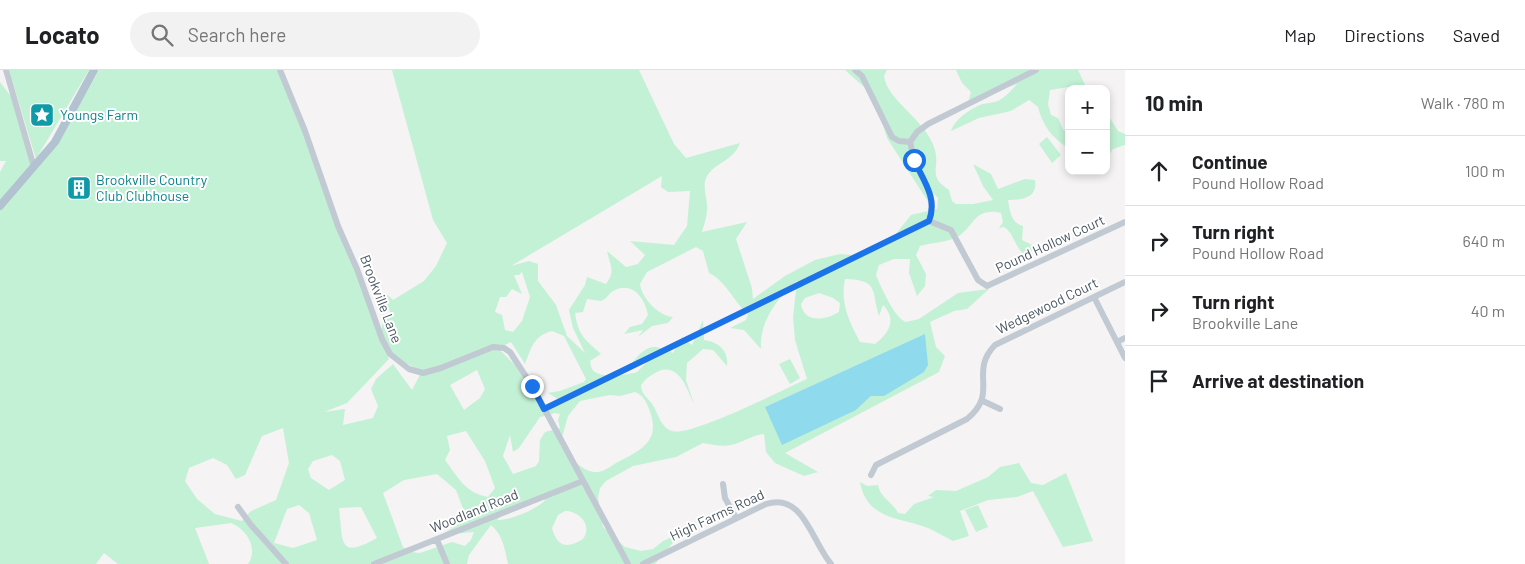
<!DOCTYPE html>
<html lang="en">
<head>
<meta charset="utf-8">
<style>
	body { margin:0; font-family:Barlow,sans-serif; background:#f2f2f2; color:#202124 }
	.controls { position:absolute; right:15px; top:15px; display:grid; overflow:hidden; border-radius:10px; box-shadow:0 2px 8px #0003 }
	.controls button { width:45px; height:45px; display:grid; place-items:center; padding:0; border:0; border-bottom:1px solid #e0e0e0; background:#fff; color:#202124; font:25px sans-serif }
	.stop { position:absolute; width:15px; height:15px; margin:-11px; border:4px solid #1a73e8; border-radius:50%; background:#fff }
	.stop.end { background:#1a73e8; border-color:#fff; box-shadow:0 1px 5px #0008 }
	.list { margin:0; padding:0; list-style:none }
	h2 { display:flex; justify-content:space-between; align-items:center; height:65px; margin:0; padding:0 20px; font-size:21px }
	h2 small { font-size:16px; font-weight:400; color:#757577 }
	.list li { display:grid; grid-template-columns:32px 1fr auto; gap:15px; align-items:center; box-sizing:border-box; height:70px; padding:0 20px; border-top:1px solid #e0e0e0 }
	.list b { display:block; font-size:19px; white-space:nowrap }
	.list p { margin:0; font-size:16px; white-space:nowrap; color:#757577 }
	.list em { font-size:16px; font-style:normal; color:#757577 }
	.icon { flex:none; width:28px; height:28px; fill:none; stroke:currentColor; stroke-width:2; stroke-linecap:round; stroke-linejoin:round }
	.map { position:relative; flex:none; width:1125px; height:494px; overflow:hidden }
	header { display:flex; align-items:center; gap:30px; box-sizing:border-box; height:70px; padding:0 25px; background:#fff; border-bottom:1px solid #e0e0e0 }
	header strong { font-size:24px }
	nav { display:flex; gap:28px; margin-inline-start:auto; font-size:18px }
	.search { width:350px; height:45px; background:#f2f2f2; display:flex; align-items:center; gap:12px; box-sizing:border-box; padding:0 18px; border-radius:28px; color:#757577; font-size:19px }
	main { display:flex }
	aside { flex:1; background:#fff }
	.map>svg:first-child { display:block }
</style>
</head>
<body>
<header>
<strong>Locato</strong>
<div class="search"><svg class="icon" aria-label="search" viewBox="0 0 24 24"><circle cx="10" cy="10" r="6"/><path d="M15 15l6 6"/></svg>Search here</div>
<nav><a>Map</a><a>Directions</a><a>Saved</a></nav>
</header>
<main>
<div class="map">
<svg width="1125" height="494" viewBox="0 0 1125 494">
	<rect width="100%" height="100%" fill="#f5f3f3"/>
	<path fill="#c3f1d5" fill-rule="evenodd" d="M9,0H89L36,89Z
		M99,0H279L389,289L347,333L324,342L345,339L343,355L373,348L378,336L371,319L376,309L393,294L412,320L422,301C402,292 376,278 383,251L391,244L388,237L376,234L388,225L393,230L424,211L436,196L447,173L433,150L392,0H639L674,74L686,88L740,73C733,92 714,92 706,108C702,118 708,129 707,139C707,147 704,155 702,162L747,152L736,169L752,218L753,229L785,206L815,190L840,184L852,185L887,175L911,145L937,139L938,128L932,122L929,133L887,68L874,26L845,0H887L884,6C887,31 927,50 935,80C940,99 927,106 949,120L952,131L956,134H973L993,130L983,116L973,94L991,104L998,119L1025,109L1035,110C1038,128 1023,130 1008,130C1010,141 1011,153 1023,156L1022,170L1040,179L1024,184C1014,176 1014,163 1004,157L999,158L1003,152L1001,143C975,137 974,156 959,166C946,173 933,172 920,176L916,185L926,204L925,216L917,226L909,203L910,189H894L879,195L876,205C881,217 895,249 906,252L919,249L958,223L989,219L967,239L954,241L930,252L936,277L945,286L939,302L785,383L818,402L804,406L775,393L766,382L764,364C754,365 748,369 738,373C726,378 715,375 703,373L676,387L633,396L606,411L600,418L598,428L603,457L625,477L641,481L653,479L663,471L681,463L655,494H508C505,480 503,465 491,455L469,485L467,494H248C259,478 246,459 231,453L195,458L209,494H118L104,483L96,494H0V139L56,76ZM662,106L661,117L668,122L690,121L687,156L674,175L630,171L645,185L638,194L626,197L607,181C610,196 616,200 606,214L587,207L585,215L569,240L573,258L585,283L567,266L556,235L538,211V194L529,191L511,196ZM696,177L703,181L709,203C727,212 733,231 748,244L746,250L730,258L744,260L761,279C759,252 778,227 797,211L793,247L795,270L807,309C784,319 691,367 672,361C660,357 658,342 652,334C647,327 641,324 641,315C646,308 652,304 659,301C680,293 687,320 694,334L686,310L687,293L703,279L713,280L727,296C729,280 718,272 704,270L703,250L692,275L682,267L673,283C652,273 647,275 632,293H646L637,302C627,305 604,308 595,302C591,300 591,295 590,291L601,284C586,270 578,266 575,243L583,242L587,229L601,231C607,229 608,224 613,221C633,210 645,229 648,245L642,254L630,257L624,264L643,260L638,267L652,256L668,253L673,247C659,246 642,229 640,214L647,202ZM522,202L530,227L522,251L513,262L505,260L502,245L495,242L500,227H506L512,219L522,224L514,205H519ZM845,209C880,210 871,221 879,246L883,235C898,250 888,264 875,274L860,272C849,251 840,233 845,209ZM819,223L833,228L840,233L839,242C826,250 804,254 801,234L805,228ZM552,261L564,266L586,309L584,312L560,321L548,323L558,329L554,338L543,341L515,295L500,280H494L511,272L525,294C531,279 533,266 552,261ZM925,265L884,325L871,326L856,340L765,337ZM477,300L485,319L480,328L464,340L450,315ZM635,322C643,325 646,331 649,339C662,371 641,380 616,393C605,400 599,406 585,399C575,394 567,383 560,375L568,346L580,331L610,325L620,326ZM555,343L560,344L558,350L560,358L545,362L540,370L539,391L536,396L513,404L503,386L510,365L513,382L519,378L540,347ZM283,358L289,393L276,430L251,441L242,451L215,444L197,429L185,411L189,398L213,388L227,395L236,409L245,405L262,366ZM466,361L485,391L495,418L488,427C465,423 458,407 445,390L450,380L447,366ZM332,385L340,391L345,410L329,420L311,408L308,399L313,391ZM437,404L456,420L467,449L441,465L474,462L471,470L465,476L452,472L420,483L411,482L403,477L383,423L404,410ZM534,430H546C534,440 513,450 497,450L511,437ZM299,435L309,443L317,470L293,478L274,473L287,439ZM361,437L377,468C338,490 343,472 339,438ZM565,441C579,441 593,455 583,469C567,479 557,477 552,458L558,445Z
		M956,0H1078L1087,19L1068,17L1050,20L1048,34L1051,45L1058,48L1063,59L1069,65V78C1053,70 1042,54 1038,37L1029,30L1011,41L979,48L951,61C955,49 971,38 983,34C987,33 991,33 995,32C1004,29 1011,21 1017,14L968,32L971,22L962,13Z
		M0,12L13,29L32,97L0,134V102L6,91H0Z
		M1106,42L1118,61L1125,64V75L1113,79L1106,89Z
		M1047,67L1061,85L1052,93L1039,74Z
		M790,289L800,308L790,314L779,294Z
		M1019,393L1031,413L1043,415L1066,403L1093,471L1063,477L1033,421L1017,427L988,430L960,441L969,466L953,471C945,467 937,462 928,458C899,447 867,450 860,412L867,416L878,415C881,429 892,431 898,443L905,444L914,434L934,427L928,426L936,420L956,421L988,407L1000,397Z
		M978,435L988,457L976,462L965,440Z"/>
	<path fill="#90daee" d="M925,264L928,295L924,302L884,326H871L856,340L782,375L765,337Z"/>
	<g fill="none" stroke-linecap="round" stroke-linejoin="round">
		<path stroke="#c1cad2" stroke-width="6" d="M6,0L34,97
			M280,0L305,61L338,156L357,199L382,269L390,284L409,299L423,303L441,298L493,277L504,278L510,282L532,316L628,494
			M855,0L862,6L892,67L899,71L910,72
			M929,151L951,160L978,210L987,216L1125,152
			M1094,227L1125,288
			M1117,272L1125,268
			M983,331L1000,339
			M544,339L929,151C938,128 923,112 915,91C912,85 912,78 910,72L917,62L928,54L1036,0
			M871,405L876,395L967,349C1000,322 968,303 995,275L1125,212
			M723,414L725,428L736,448
			M238,437L251,455L286,494
			M437,470L447,494
			M374,494L583,411
			M643,494L766,434C803,422 811,470 831,494"/>
		<path stroke="#b3c2d1" stroke-width="8" d="M0,136L55,72L94,0"/>
	</g>
	<g fill="none" stroke-linecap="round" stroke-linejoin="round">
		<path stroke="#1a73e8" stroke-width="6" d="M532,316L544,339L929,151C938,128 923,110 914,90"/>
	</g>
	<defs>
		<symbol id="sight-square" viewBox="-11 -11 22 22"><rect x="-9" y="-9" width="18" height="18" rx="4" fill="#0f9aa8" stroke="#fff"/><path d="M0-6L1.8-2.2L6-1.7L2.9 1.2L3.7 5.4L0 3.3L-3.7 5.4L-2.9 1.2L-6-1.7L-1.8-2.2Z" fill="#fff"/></symbol>
		<symbol id="building-square" viewBox="-11 -11 22 22"><rect x="-9" y="-9" width="18" height="18" rx="4" fill="#0f9aa8" stroke="#fff"/><path d="M-4-6H4V6H1V3H-1V6H-4ZM-2.5-4.3h1.7v1.8h-1.7ZM.8-4.3h1.7v1.8H.8ZM-2.5-1h1.7V.8h-1.7ZM.8-1h1.7V.8H.8Z" fill="#fff"/></symbol>
	</defs>
	<g fill-rule="evenodd">
		<use href="#sight-square" x="28" y="31" width="28" height="28"/>
		<use href="#building-square" x="65" y="104" width="28" height="28"/>
	</g>
	<g text-anchor="middle" stroke-width="4" stroke-linejoin="round" paint-order="stroke">
		<g font-size="14" fill="#0d838f" stroke="#fff" text-anchor="start">
			<text x="60" y="50">Youngs Farm</text>
			<text x="96" y="115">Brookville Country<tspan x="96" dy="16">Club Clubhouse</tspan></text>
		</g>
		<g font-size="14" fill="#4a5661" stroke="#fff">
			<text transform="translate(1050 174) rotate(-25)" y="5">Pound Hollow Court</text>
			<text transform="translate(381 229) rotate(69)" y="5">Brookville Lane</text>
			<text transform="translate(1047 236) rotate(-26)" y="5">Wedgewood Court</text>
			<text transform="translate(474 441) rotate(-22)" y="5">Woodland Road</text>
			<text transform="translate(717 445) rotate(-25)" y="5">High Farms Road</text>
		</g>
	</g>
</svg>
<div class="controls">
<button>+</button>
<button>−</button>
</div>
<div class="stop" style="left:914px;top:90px"></div>
<div class="stop end" style="left:532px;top:316px"></div>
</div>
<aside>
<h2>10 min<small>Walk · 780 m</small></h2>
<ul class="list">
<li><svg class="icon" aria-label="ahead" viewBox="0 0 24 24"><path d="M12 20V5M6 11l6-6 6 6"/></svg><div><b>Continue</b><p>Pound Hollow Road</p></div><em>100 m</em></li>
<li><svg class="icon" aria-label="right" viewBox="0 0 24 24"><path d="M7 20v-9h11M14 6l5 5-5 5"/></svg><div><b>Turn right</b><p>Pound Hollow Road</p></div><em>640 m</em></li>
<li><svg class="icon" aria-label="right" viewBox="0 0 24 24"><path d="M7 20v-9h11M14 6l5 5-5 5"/></svg><div><b>Turn right</b><p>Brookville Lane</p></div><em>40 m</em></li>
<li><svg class="icon" aria-label="arrive" viewBox="0 0 24 24"><path d="M6 21V4h12l-3 4 3 4H6"/></svg><div><b>Arrive at destination</b></div></li>
</ul>
</aside>
</main>
</body>
</html>
